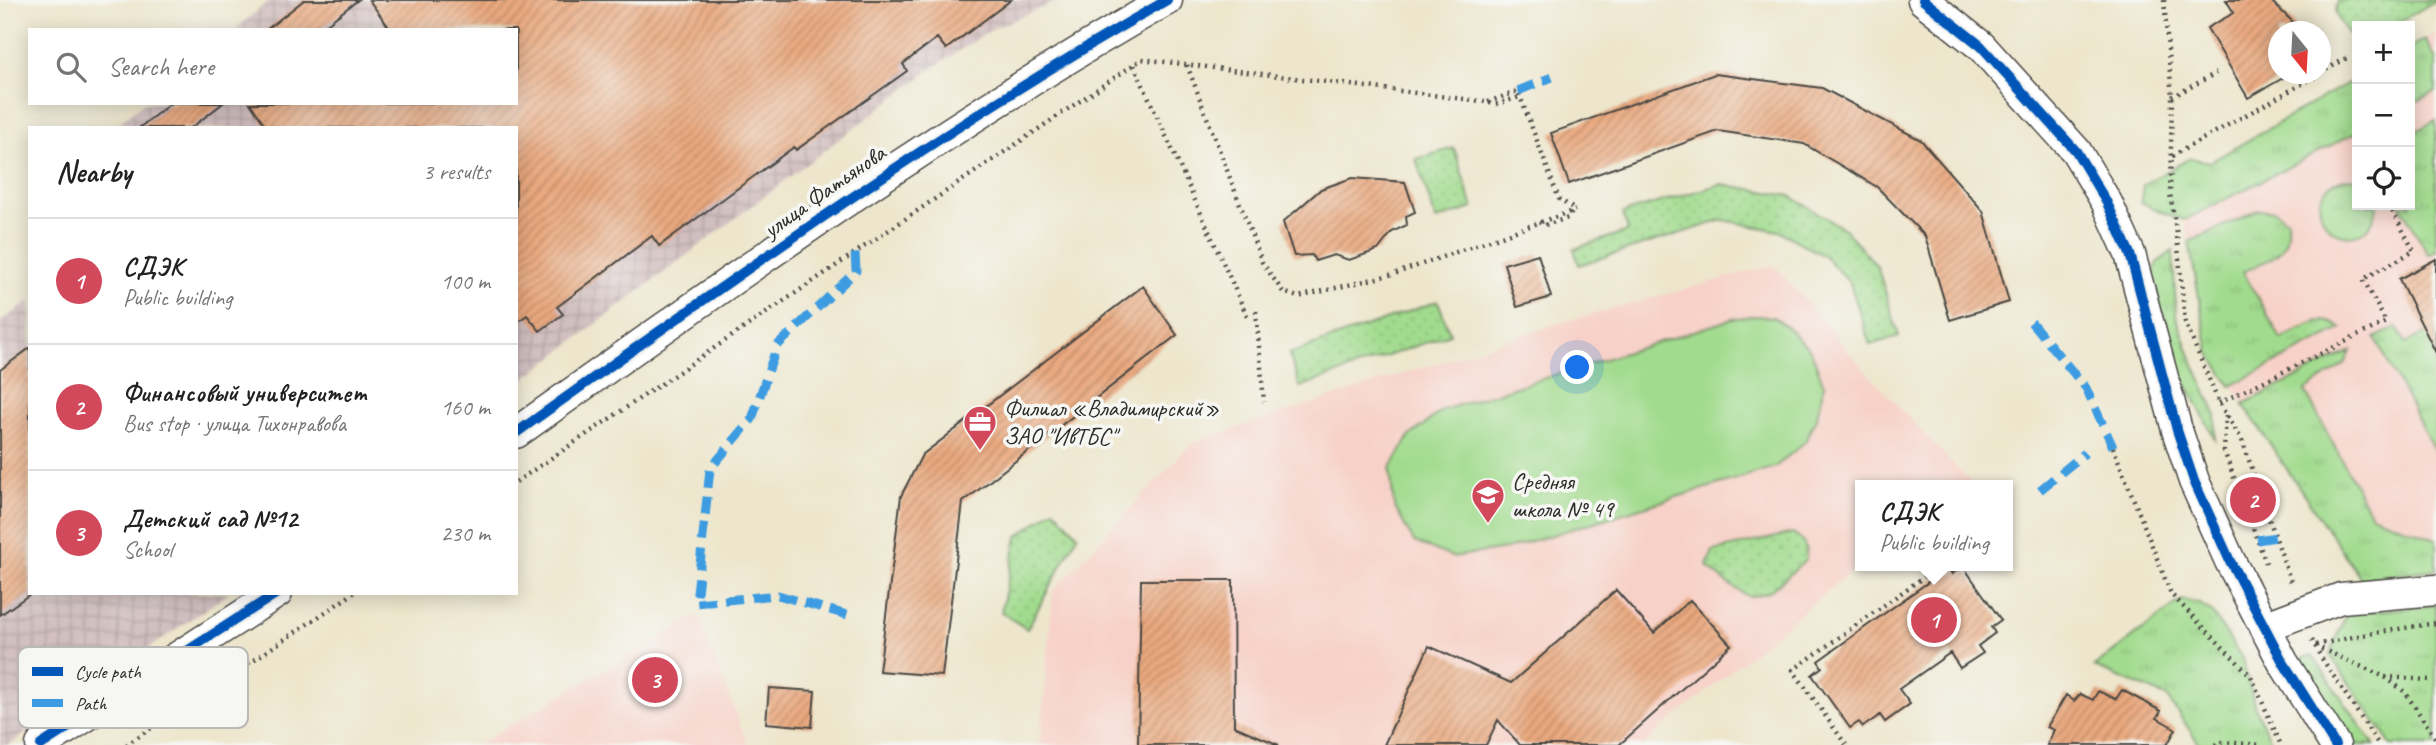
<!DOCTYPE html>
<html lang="en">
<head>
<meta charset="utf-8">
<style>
	body { margin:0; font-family:Caveat,sans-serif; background:#f6f6f6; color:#222 }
	.controls { position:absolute; right:21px; top:21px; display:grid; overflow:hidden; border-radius:0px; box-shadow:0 4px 18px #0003 }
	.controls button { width:63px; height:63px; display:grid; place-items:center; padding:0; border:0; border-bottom:2px solid #e0e0e0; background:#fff; color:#222; font:35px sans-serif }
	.compass { position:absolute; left:2268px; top:21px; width:63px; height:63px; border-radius:50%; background:#fff; box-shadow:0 4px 18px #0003; rotate:162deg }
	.you { position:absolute; left:1578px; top:368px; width:24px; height:24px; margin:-18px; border:5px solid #fff; border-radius:50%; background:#1a73e8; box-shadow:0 0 0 10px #1a73e833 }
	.badge { display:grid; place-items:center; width:46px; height:46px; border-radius:50%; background:#d1495b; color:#fff; font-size:23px; font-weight:700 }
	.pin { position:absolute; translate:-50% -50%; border:4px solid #fff; box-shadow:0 2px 7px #0006 }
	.popup { position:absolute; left:1855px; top:480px; width:158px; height:91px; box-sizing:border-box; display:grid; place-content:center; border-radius:0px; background:#fff; filter:drop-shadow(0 2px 5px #0005); font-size:23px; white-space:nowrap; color:#767676 }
	.popup b { font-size:26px; color:#222 }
	.popup::after { content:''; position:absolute; left:50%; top:100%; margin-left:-14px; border:14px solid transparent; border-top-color:#fff }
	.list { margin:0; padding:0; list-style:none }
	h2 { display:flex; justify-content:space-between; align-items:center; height:91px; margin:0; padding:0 28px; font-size:30px }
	h2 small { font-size:23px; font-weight:400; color:#767676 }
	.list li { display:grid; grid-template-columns:46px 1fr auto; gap:21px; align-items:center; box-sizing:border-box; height:126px; padding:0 28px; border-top:2px solid #e0e0e0 }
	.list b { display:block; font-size:26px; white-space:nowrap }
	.list p { margin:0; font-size:23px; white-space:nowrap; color:#767676 }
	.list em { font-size:23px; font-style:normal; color:#767676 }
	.icon { flex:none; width:38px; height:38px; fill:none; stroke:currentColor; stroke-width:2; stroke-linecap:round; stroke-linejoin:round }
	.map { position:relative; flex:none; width:2436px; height:745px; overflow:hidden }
	.search { position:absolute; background:#fff; box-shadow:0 4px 18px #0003; left:28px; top:28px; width:490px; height:77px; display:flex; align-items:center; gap:18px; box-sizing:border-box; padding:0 24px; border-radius:0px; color:#767676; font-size:26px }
	.panel { position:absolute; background:#fff; box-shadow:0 4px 18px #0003; left:28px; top:126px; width:490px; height:469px; border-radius:0px }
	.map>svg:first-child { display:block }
</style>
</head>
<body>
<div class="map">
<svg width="2436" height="745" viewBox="0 0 2436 745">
	<defs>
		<pattern id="industrial-grid" width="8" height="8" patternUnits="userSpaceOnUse" patternTransform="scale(1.75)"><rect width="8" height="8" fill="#d2bfc0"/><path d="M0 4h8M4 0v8" fill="none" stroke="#b4a4a5"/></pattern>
		<pattern id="grass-tufts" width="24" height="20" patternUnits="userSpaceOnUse" patternTransform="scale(1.75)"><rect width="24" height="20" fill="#a1db8e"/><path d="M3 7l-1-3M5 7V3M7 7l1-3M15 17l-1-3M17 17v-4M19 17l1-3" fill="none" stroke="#8bbc7b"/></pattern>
		<pattern id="park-dots" width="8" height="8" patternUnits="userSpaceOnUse" patternTransform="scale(1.75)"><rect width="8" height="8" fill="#a1db8e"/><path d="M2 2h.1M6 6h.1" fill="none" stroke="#8bbc7b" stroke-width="1.8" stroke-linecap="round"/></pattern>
		<pattern id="building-hatch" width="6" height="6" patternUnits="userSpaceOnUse" patternTransform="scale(1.75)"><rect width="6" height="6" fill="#eaa97f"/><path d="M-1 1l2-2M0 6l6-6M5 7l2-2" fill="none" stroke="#be8a68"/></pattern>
	</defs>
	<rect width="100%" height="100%" fill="#f6f6f2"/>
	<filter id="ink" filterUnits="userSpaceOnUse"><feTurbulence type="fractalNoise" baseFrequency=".0143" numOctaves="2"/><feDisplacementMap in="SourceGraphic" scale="14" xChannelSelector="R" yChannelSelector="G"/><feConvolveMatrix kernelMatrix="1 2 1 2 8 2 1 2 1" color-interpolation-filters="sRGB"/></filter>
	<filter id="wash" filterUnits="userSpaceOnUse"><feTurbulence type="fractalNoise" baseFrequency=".00686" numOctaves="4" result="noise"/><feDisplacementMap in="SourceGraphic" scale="28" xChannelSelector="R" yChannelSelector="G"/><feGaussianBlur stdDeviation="1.57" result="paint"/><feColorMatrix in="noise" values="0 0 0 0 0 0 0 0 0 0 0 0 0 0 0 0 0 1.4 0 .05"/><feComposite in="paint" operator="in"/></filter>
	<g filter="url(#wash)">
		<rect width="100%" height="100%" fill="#ede6cc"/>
		<path fill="#f7d1c7" d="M2436,33V569L2361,579L2209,352L2178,180L2357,78V205H2410V48Z
			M1774,265L1869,375L1973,485H1860V564L1656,733L1645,745H1040L1053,591L1192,443L1553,325Z
			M698,615L748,745H477Z"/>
		<path fill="url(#industrial-grid)" d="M270,0H1060L994,28L934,67L516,385V128H113L143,103H516V30H234Z
			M30,301V593H229L9,745H0V322Z"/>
		<path fill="url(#grass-tufts)" stroke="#66835c" stroke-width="2" d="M2425,39L2436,59V92L2410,105V48Z
			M2357,78V132L2185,220L2164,213L2141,202L2143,185L2190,158L2210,162Z
			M2436,120V251L2429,255L2400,205H2410V134Z
			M2352,178L2357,179V205H2377C2377,213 2373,223 2367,229C2328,258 2291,184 2352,178Z
			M2258,210H2274L2287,220C2290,258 2271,257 2243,272L2281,339C2303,330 2319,310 2341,329L2231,386L2209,352L2189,242Z
			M2173,251L2176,315L2195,367L2216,414L2215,439L2182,375L2152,277L2158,262Z
			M2396,327L2406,343L2436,328V454L2375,338Z
			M2351,351L2345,364L2305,391L2371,515L2436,539V569L2361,579L2243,404Z
			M2182,600L2198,603L2211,612L2242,658L2255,707L2273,745H2200L2166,696L2094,667Z
			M2436,605V745H2391L2330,655L2346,614Z
			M2312,655L2374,745H2354L2296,660Z"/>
		<path fill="url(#park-dots)" stroke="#66835c" stroke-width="2" d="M2338,0H2436V1L2391,26H2357V38L2353,39C2343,27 2331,16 2338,0Z
			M1454,148L1473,208L1436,220L1416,159Z
			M1721,184L1790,196L1846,230L1877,266L1899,336L1870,345L1850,283L1824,256L1779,231L1723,220L1579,265L1574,249L1628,231L1623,213Z
			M1438,301L1450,334L1300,387L1289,354Z
			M1054,509L1078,535L1027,629L1001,612L1017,537Z
			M1793,533C1804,541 1807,546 1806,560L1769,592L1749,597L1727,583L1707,566L1713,551Z"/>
		<path fill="#a1db8e" stroke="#66835c" stroke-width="2" d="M1751,316L1774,317L1789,329L1811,351L1824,385L1817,416L1805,442L1775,467L1506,549L1452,557L1414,542L1394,506L1390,469L1410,436L1443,410L1732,319Z"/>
		<g id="blocks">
			<path fill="url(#building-hatch)" d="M304,0H358L319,30H266Z
				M369,0H1011L946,49L937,38L903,64L907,71L796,150L794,147L659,246L652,236L557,307L563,314L540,331L527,315L516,323V128H267L250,103H516V30H391Z
				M2226,0H2270L2294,23L2296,32H2278V74H2290L2248,98L2207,28L2234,13Z
				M1715,74L1822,88L1921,140L1983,211L2009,302L1950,320L1925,236L1877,187L1804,144L1718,131L1569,184L1551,133Z
				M171,103H223L191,128H139Z
				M1352,178L1405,182L1415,212L1406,216L1407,225L1392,232L1378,250L1349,260L1334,255L1315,261L1312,255L1294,256L1283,222L1321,189Z
				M1538,254L1551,297L1517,307L1504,264Z
				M2436,259V353L2399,279Z
				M1143,286L1177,335L963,502L942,676L879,671L901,496L922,455Z
				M30,348V594L0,615V370Z
				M1963,566L2001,620L1991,627L1995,633L1978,646L1983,653L1960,668L1950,653L1899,689L1910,704L1885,722L1880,715L1863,727L1859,722L1850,728L1812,675L1822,667L1818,661L1948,568L1952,574Z
				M1141,580H1233L1234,726L1279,745H1138Z
				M1616,590L1654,633L1690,600L1731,645L1619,745H1520L1498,720L1486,745H1384L1429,646L1511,683Z
				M769,688L815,691L812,727L766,723Z
				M2122,690L2161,711L2157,718L2176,729L2167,745H2047L2054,730L2047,727L2066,695L2074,701L2080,694L2093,700L2098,691L2116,699Z"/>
		</g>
	</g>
	<g filter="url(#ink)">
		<use href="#blocks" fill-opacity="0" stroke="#484743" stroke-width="2"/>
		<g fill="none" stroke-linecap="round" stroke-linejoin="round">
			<defs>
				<path id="minor" d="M1923,0L1981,46L2076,151L2107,203L2130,254L2177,430L2194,481L2230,561L2283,662L2335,745
					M516,433C728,282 940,129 1167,0
					M2264,627L2341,598L2436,590
					M41,745L277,593"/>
			</defs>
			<use href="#minor" stroke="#484743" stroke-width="33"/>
			<path stroke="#484743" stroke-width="4.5" stroke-dasharray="2 5" stroke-linecap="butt" d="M2164,0L2172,97L2170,193L2177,236L2185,322L2219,403L2242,440L2292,585
				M1134,65L1248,318
				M1187,65L1262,262L1283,292L1298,297L1394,274L1575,210
				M2320,73L2347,58
				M2172,97L2216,73
				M1488,102L1518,91L1559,199L1574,209
				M2172,156L2320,74
				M1539,222L1545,225L1568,218L1573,211
				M1256,311L1264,402
				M2219,403L2386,322L2363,279L2414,251L2389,205
				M2226,415L2224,451L2266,563
				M2113,447L2171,594L2251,676L2281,745
				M516,482L1142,59L1488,102L1494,105L1520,97
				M2312,640L2321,657L2379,745
				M2316,645L2362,635L2436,623
				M2315,646L2385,677L2405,692L2436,739
				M2385,677L2429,680
				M126,745L354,593
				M1846,745L1793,670L1939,566
				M2215,745L2220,742L2263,745"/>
			<use href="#minor" stroke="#fff" stroke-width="30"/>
			<path stroke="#3d9ce1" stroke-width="9" stroke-dasharray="18 9" stroke-linecap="butt" d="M1518,91L1552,77
				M2031,322L2086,388L2113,447
				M2040,490L2085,453
				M2257,540L2276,537
				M847,615L778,595L696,603L710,469L752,419L777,346L856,271L855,252"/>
			<defs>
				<path id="cycleway" d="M1923,0L1981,46L2076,151L2107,203L2130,254L2177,430L2194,481L2230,561L2283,662L2335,745
					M516,433C728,282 940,129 1167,0
					M41,745L277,593"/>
			</defs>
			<use href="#cycleway" stroke="#f6f6f2" stroke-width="15"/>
			<use href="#cycleway" stroke="#0057b8" stroke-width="10"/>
		</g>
	</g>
	<defs>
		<symbol id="office-pin" viewBox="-11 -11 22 30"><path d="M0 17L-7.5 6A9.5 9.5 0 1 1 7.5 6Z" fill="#d1495b" stroke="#f6f6f2"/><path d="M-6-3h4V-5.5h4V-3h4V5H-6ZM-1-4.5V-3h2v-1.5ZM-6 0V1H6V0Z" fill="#fff"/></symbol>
		<symbol id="school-pin" viewBox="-11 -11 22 30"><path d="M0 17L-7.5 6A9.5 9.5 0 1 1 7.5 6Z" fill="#d1495b" stroke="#f6f6f2"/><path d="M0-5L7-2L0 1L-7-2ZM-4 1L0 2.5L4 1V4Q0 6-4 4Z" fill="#fff"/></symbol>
	</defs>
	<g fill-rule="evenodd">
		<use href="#office-pin" x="961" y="403" width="38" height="52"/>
		<use href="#school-pin" x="1469" y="476" width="38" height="52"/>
	</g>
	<g text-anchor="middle" stroke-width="7" stroke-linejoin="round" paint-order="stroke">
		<g font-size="24" fill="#2b2b2b" stroke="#f6f6f2">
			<text transform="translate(824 191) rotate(-35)" y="8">улица Фатьянова</text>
		</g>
		<g font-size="24" fill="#2b2b2b" stroke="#f6f6f2" text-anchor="start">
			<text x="1004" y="416">Филиал «Владимирский»<tspan x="1004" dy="28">ЗАО "ИвТБС"</tspan></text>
			<text x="1512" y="489">Средняя<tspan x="1512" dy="28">школа № 49</tspan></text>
		</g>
	</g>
	<rect x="18" y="647" width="230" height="81" rx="10" fill="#f6f6f2" stroke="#b9b9b6" stroke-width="2"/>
	<rect x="32" y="667" width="31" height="9" fill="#0057b8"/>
	<rect x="32" y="699" width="31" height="8" fill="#3d9ce1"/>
	<g font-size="19" fill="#2b2b2b">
		<text x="75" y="678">Cycle path</text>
		<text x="75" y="710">Path</text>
	</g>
</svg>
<div class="controls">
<button>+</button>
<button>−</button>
<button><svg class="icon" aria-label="locate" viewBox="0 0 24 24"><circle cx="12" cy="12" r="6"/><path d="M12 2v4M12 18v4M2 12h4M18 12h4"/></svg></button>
</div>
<svg class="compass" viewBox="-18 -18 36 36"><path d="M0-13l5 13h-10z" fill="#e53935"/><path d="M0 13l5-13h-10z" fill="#767676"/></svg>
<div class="you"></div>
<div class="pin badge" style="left:1934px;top:620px">1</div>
<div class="popup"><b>СДЭК</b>Public building</div>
<div class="pin badge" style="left:2253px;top:500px">2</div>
<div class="pin badge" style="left:655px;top:680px">3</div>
<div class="search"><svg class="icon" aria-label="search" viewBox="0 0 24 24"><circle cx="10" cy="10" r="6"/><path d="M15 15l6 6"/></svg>Search here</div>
<section class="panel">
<h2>Nearby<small>3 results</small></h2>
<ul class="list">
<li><span class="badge">1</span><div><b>СДЭК</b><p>Public building</p></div><em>100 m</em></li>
<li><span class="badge">2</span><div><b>Финансовый университет</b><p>Bus stop · улица Тихонравова</p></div><em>160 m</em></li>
<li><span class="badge">3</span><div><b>Детский сад №12</b><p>School</p></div><em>230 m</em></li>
</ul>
</section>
</div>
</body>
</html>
